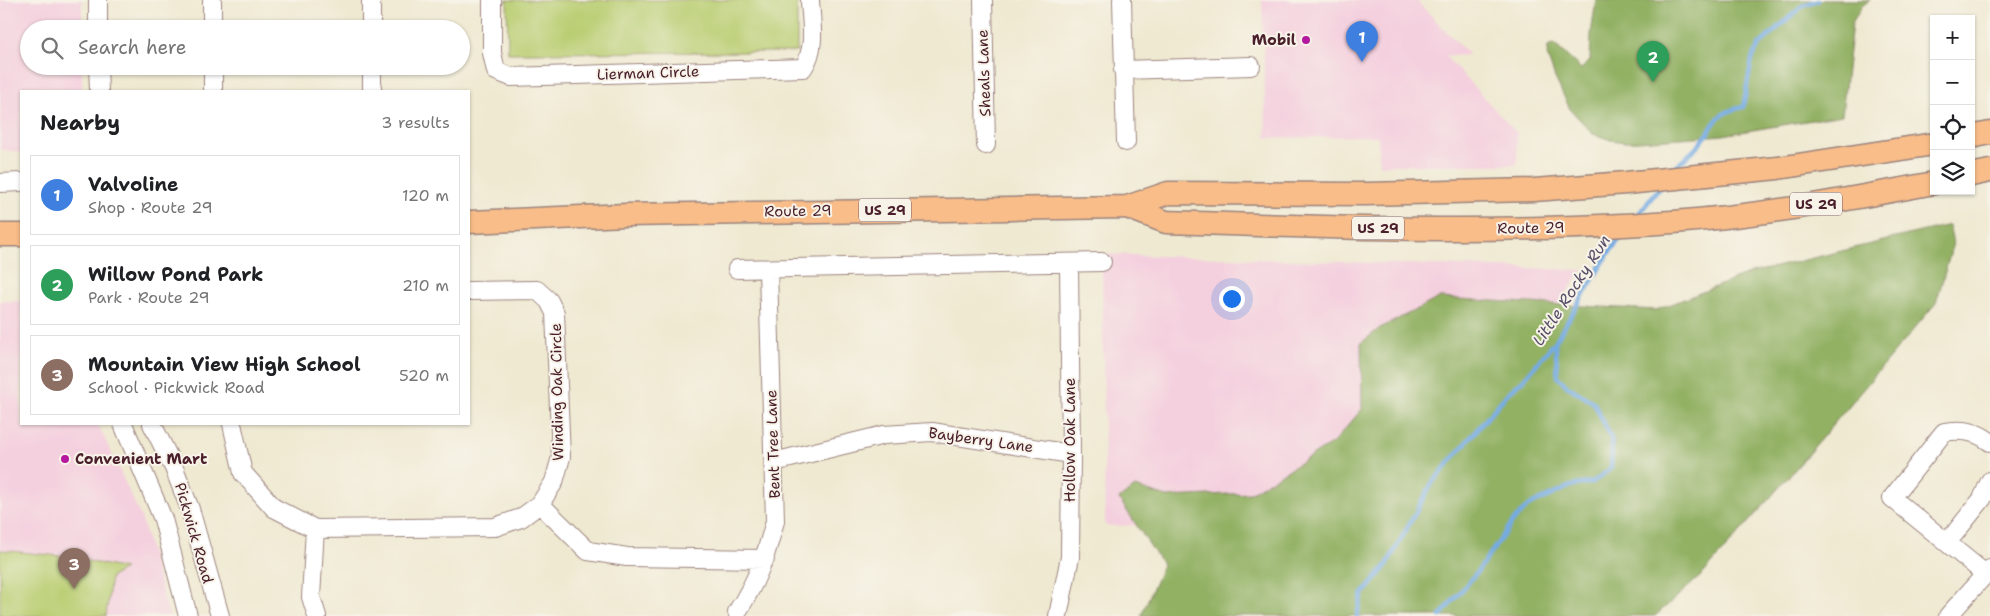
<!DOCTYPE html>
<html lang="en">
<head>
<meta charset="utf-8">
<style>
	body { margin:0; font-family:"Shantell Sans",sans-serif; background:#f6f6f6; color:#202124 }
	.controls { position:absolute; right:15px; top:15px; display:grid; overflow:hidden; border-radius:0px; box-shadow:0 1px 4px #0004 }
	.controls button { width:45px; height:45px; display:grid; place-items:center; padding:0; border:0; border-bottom:1px solid #e0e0e0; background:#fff; color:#202124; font:25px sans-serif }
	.you { position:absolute; left:1231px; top:298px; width:18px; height:18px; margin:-12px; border:4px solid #fff; border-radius:50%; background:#1a73e8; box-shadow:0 0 0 8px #1a73e833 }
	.badge { display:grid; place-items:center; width:32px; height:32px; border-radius:50%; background:#d93025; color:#fff; font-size:16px; font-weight:700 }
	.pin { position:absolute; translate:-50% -41px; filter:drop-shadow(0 1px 2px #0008) }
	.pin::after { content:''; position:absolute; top:26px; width:18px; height:15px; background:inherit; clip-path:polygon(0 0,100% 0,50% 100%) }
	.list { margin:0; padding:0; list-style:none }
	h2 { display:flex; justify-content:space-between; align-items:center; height:65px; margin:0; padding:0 20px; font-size:21px }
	h2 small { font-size:16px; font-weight:400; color:#757577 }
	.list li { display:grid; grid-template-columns:32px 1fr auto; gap:15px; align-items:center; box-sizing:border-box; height:80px; margin:0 10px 10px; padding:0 10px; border:1px solid #e0e0e0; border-radius:0px }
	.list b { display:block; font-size:19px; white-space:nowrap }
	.list p { margin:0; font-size:16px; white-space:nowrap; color:#757577 }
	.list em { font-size:16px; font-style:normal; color:#757577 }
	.icon { flex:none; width:28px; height:28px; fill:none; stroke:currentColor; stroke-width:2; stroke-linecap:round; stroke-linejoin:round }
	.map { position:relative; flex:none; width:1990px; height:616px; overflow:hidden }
	.search { position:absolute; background:#fff; box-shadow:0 1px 4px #0004; left:20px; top:20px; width:450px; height:55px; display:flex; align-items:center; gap:12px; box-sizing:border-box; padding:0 18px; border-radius:28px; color:#757577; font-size:19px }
	.panel { position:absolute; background:#fff; box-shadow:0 1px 4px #0004; left:20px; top:90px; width:450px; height:335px; border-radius:0px }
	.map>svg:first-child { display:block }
</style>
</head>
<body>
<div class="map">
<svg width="1990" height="616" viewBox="0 0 1990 616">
	<rect width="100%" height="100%" fill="#f7f3e8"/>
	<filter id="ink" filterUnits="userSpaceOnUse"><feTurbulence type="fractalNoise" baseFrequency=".02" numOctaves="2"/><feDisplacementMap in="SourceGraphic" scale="10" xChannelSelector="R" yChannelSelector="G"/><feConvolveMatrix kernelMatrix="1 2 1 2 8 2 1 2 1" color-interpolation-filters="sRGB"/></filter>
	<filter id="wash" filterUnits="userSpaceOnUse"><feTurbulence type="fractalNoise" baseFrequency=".0096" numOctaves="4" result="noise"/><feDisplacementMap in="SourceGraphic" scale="20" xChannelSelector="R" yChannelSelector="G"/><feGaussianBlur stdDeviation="1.12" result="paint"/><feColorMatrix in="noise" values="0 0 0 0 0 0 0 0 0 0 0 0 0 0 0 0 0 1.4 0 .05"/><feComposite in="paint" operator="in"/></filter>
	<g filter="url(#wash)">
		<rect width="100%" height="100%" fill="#efe9d1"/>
		<path fill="#f4cfde" d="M0,0H82V29H29V66H82V91H21V153L0,149Z
			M1262,0H1416L1469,55L1445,56L1517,133V165H1379L1378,136L1266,138Z
			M1102,254L1583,270L1403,518L1105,526Z
			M0,301H21V424H98L141,517L169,616H0Z"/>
		<path fill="#b9ce72" stroke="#82764e" d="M507,0H797V52L508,53Z
			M0,550L70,557L125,569L111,577L106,616H0Z"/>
		<path fill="#92b164" stroke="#6e6848" d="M1596,0H1870L1862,6L1852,23L1842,115L1723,135L1624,142L1611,140L1593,134L1570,109L1555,78L1547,55L1548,47L1554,44L1581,69L1590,61L1591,34Z
			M1949,225L1953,244L1936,303L1798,466L1703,574L1655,616H1141L1163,565L1119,499L1135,487L1167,497L1250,493L1333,443L1362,409L1361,343L1380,328L1439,298L1656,310L1751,273Z"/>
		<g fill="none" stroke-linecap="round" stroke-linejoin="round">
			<path stroke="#75abe3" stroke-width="4.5" d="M1673,171C1680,162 1689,155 1698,146C1717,126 1710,114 1743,107L1752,59L1759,45L1793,14L1804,5L1818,0
				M1637,216L1660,187
				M1357,616L1362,595L1386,566L1432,483L1507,394L1523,380L1555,342L1608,254L1625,232
				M1440,616L1478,571L1514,520L1528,506L1571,486L1593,482L1611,468L1612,443L1609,433L1594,403L1566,385L1558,377L1555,342"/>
		</g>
	</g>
	<g filter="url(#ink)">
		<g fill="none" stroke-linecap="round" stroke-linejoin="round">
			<defs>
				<path id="minor" d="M98,0V29
					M212,0V29
					M371,0V29
					M492,0V53L496,71L511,77L803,68C817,48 811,23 810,0
					M983,0L986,145
					M1122,0L1126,142
					M98,66L99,91
					M213,66V91
					M372,66V91
					M1123,70L1251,66
					M0,183L21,182
					M737,269L1102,262
					M123,424L163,519L188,616
					M152,424L174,468L190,509L220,616
					M232,424L243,473L274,508L315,529L495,527L521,518L540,504L554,482L561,457L555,313L549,301L537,290L469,291
					M774,462L884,435L932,432L1071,454
					M540,504L588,551L627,557L765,559
					M315,529L311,597L317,616
					M1947,543L1982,499L1990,481
					M1984,573L1892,498L1944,432C1960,429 1977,431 1990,442
					M737,612C757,581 766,556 775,521L768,269
					M1058,616L1070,557L1071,454L1069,264
					M1948,616L1990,569"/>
				<path id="major" d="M1971,137L1990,133
					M1971,175L1990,171
					M1127,207L1166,222C1343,228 1520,235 1697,220C1776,213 1855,198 1934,183
					M469,222L626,215L1127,207L1168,193L1366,194L1534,190L1626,183L1778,168L1934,144
					M0,235H21"/>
			</defs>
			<use href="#minor" stroke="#9c847e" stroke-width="20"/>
			<use href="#major" stroke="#9c847e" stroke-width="25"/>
			<use href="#minor" stroke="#fff" stroke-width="18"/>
			<use href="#major" stroke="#f8bd88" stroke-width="22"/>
		</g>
	</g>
	<g fill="#b5179e" stroke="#f7f3e8" stroke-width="2">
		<circle cx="1306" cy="40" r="5"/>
		<circle cx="65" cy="459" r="5"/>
	</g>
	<g text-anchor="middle" stroke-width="4" stroke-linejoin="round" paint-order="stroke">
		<g fill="#f7f3e8" stroke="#7e5f64" stroke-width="1">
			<rect x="1790" y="192.5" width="52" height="23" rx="4"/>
			<rect x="859" y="198.5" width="52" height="23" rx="4"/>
			<rect x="1352" y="216.5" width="52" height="23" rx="4"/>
		</g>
		<g font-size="14" font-weight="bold" fill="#4a1f2b">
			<text x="1816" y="209">US 29</text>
			<text x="885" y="215">US 29</text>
			<text x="1378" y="233">US 29</text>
		</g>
		<g font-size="15" font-weight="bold" fill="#4a1f2b" stroke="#f7f3e8" text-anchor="end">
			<text x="1296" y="45">Mobil</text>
			<text x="75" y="464" text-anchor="start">Convenient Mart</text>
		</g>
		<g font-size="15" fill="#4a1f2b" stroke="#f7f3e8">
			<text transform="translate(648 73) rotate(-2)" y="5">Lierman Circle</text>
			<text transform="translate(984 73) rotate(-92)" y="5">Sheals Lane</text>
			<text transform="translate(798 211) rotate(-1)" y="5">Route 29</text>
			<text transform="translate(1531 228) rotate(-1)" y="5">Route 29</text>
			<text transform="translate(557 392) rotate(-91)" y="5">Winding Oak Circle</text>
			<text transform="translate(981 440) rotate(8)" y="5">Bayberry Lane</text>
			<text transform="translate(1070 440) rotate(-90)" y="5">Hollow Oak Lane</text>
			<text transform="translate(773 444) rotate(-92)" y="5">Bent Tree Lane</text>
			<text transform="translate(194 533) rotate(74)" y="5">Pickwick Road</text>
		</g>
		<g font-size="16" font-style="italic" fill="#59506b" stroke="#f7f3e8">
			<text transform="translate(1571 290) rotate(-57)" y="6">Little Rocky Run</text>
		</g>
	</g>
</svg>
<div class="controls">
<button>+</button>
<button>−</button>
<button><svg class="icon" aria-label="locate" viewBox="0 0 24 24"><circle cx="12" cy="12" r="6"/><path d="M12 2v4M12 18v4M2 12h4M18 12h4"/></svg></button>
<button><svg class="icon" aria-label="layers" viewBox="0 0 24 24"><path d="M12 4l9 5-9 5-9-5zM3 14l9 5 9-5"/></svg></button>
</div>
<div class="you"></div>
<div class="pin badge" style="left:1362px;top:62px;background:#3f7fe0">1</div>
<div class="pin badge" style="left:1653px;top:82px;background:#2e9e5b">2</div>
<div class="pin badge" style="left:74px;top:589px;background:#8d6e63">3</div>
<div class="search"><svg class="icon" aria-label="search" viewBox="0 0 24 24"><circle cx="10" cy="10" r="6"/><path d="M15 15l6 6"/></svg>Search here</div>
<section class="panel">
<h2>Nearby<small>3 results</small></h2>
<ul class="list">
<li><span class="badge" style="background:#3f7fe0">1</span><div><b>Valvoline</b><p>Shop · Route 29</p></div><em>120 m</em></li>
<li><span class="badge" style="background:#2e9e5b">2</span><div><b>Willow Pond Park</b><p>Park · Route 29</p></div><em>210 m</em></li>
<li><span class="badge" style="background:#8d6e63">3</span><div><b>Mountain View High School</b><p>School · Pickwick Road</p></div><em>520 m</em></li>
</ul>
</section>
</div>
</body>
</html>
